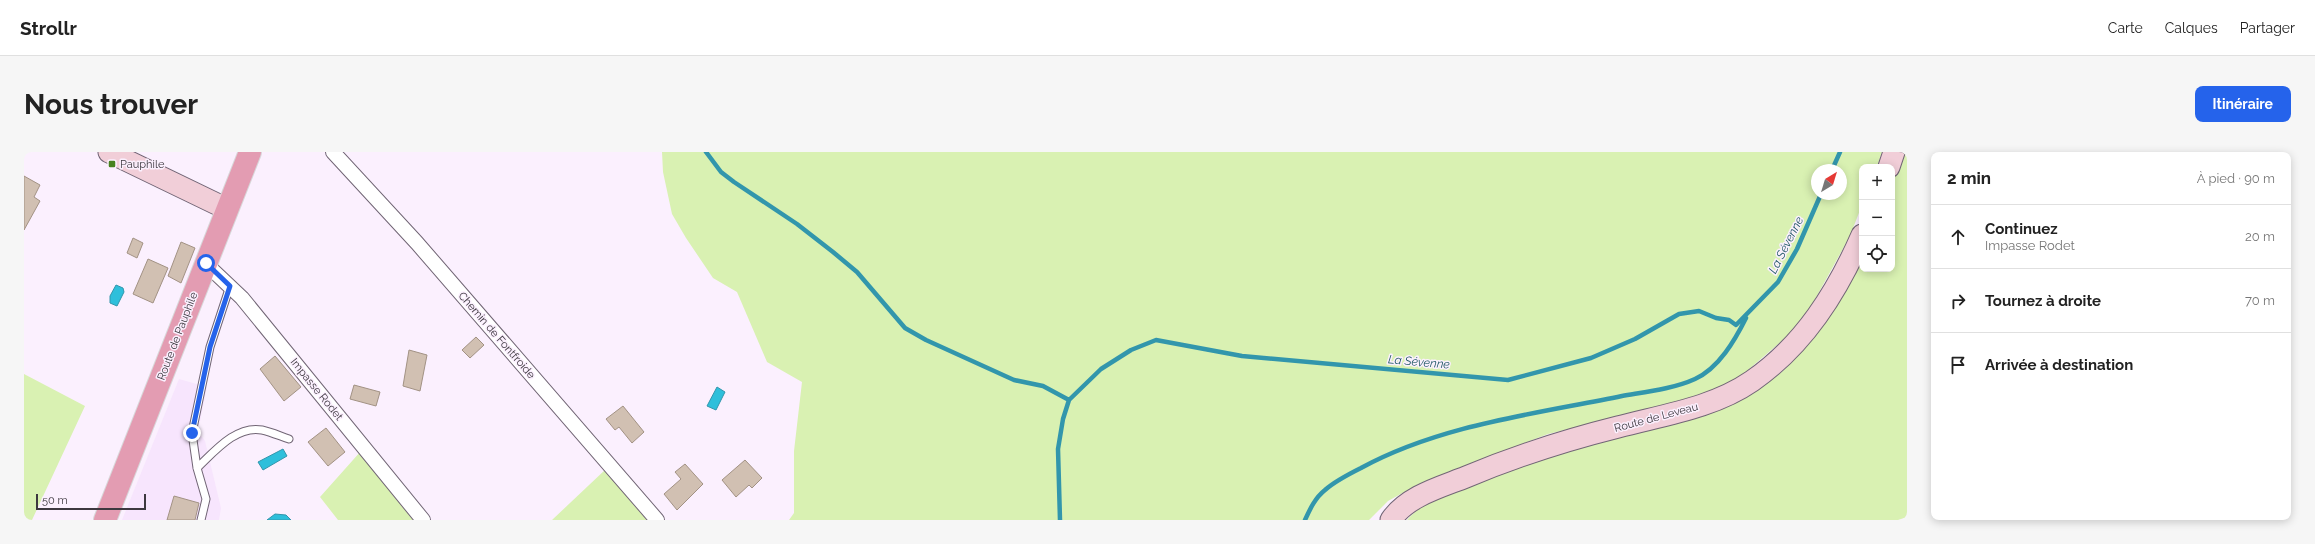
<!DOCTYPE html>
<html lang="fr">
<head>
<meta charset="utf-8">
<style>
	body { margin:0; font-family:Raleway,sans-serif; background:#f6f6f6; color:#222 }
	.controls { position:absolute; right:12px; top:12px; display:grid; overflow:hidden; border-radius:8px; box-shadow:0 2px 10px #0003 }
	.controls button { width:36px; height:36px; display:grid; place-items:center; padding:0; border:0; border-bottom:1px solid #e0e0e0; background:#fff; color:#222; font:20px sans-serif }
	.compass { position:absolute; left:1787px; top:12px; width:36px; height:36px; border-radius:50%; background:#fff; box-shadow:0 2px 10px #0003; rotate:38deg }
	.scale { position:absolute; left:12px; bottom:10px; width:110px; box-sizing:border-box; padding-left:4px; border:2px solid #3d383f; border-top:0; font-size:11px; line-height:14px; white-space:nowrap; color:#3d383f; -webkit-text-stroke:3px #fbf0fe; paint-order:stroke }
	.stop { position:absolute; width:12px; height:12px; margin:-9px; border:3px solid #2563eb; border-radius:50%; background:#fff }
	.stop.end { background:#2563eb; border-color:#fff; box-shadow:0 1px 4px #0008 }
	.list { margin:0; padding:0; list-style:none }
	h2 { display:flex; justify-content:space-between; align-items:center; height:52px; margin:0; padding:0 16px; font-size:17px }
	h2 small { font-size:13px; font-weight:400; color:#767676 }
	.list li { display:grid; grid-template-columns:26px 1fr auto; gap:12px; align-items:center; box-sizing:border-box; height:64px; padding:0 16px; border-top:1px solid #e0e0e0 }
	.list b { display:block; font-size:15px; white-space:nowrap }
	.list p { margin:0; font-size:13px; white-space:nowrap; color:#767676 }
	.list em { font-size:13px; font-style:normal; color:#767676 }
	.icon { flex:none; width:22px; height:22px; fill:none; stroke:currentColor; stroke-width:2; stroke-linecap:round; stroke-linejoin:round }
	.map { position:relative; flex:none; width:1883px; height:368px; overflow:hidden; border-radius:8px }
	header { display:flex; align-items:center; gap:24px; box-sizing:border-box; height:56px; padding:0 20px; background:#fff; border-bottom:1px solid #e0e0e0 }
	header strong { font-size:19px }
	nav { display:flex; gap:22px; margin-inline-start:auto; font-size:14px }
	.intro { display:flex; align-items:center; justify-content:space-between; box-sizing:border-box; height:96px; padding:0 24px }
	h1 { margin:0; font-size:28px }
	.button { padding:10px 18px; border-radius:8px; background:#2563eb; color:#fff; font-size:14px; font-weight:700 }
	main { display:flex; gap:24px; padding:0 24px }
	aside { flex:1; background:#fff; border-radius:8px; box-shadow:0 2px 10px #0003 }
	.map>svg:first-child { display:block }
</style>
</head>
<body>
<header>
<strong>Strollr</strong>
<nav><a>Carte</a><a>Calques</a><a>Partager</a></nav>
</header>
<div class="intro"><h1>Nous trouver</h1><a class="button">Itinéraire</a></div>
<main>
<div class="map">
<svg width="1883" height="368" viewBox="0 0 1883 368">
	<rect width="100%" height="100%" fill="#fbf0fe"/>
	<path fill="#f7e5fd" d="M155,227L183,235L174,280L181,289L197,356L195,368H98Z"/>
	<path fill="#d9f1b2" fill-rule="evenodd" d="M638,0H1858L1853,15H1838V53L1826,84L1784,160L1767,181L1710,230L1667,248L1524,282L1393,333L1364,349L1345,368H765L770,361V299L778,230L743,210L713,140L689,126L662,86L648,62L639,20ZM1793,18H1817V42H1793Z
		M1879,0H1883V365L1874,368H1383C1405,342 1443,333 1474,322C1554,293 1636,270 1717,245C1733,237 1748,229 1761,217C1793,186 1814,145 1838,107V117H1868V34Z
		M0,222L61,254L8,368H0Z
		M337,299L389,367L388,368H314L296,345Z
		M582,317L625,368H528Z"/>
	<path fill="#2ebfdb" stroke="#3296ac" d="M92,133L99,136L100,140L93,154L86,151V144Z
		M693,235L701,240L692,258L683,254Z
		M259,297L263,304L239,318L234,310Z
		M251,362L262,363L267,368H243Z"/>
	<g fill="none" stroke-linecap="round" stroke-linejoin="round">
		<path stroke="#3296ac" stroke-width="4.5" d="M682,0L697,20L710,30L773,72L809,100L833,120L881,176L902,188L990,228L1019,234L1045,248
			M1808,18L1816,0
			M1036,368L1034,297L1039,267L1045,248L1077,217L1107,198L1132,188L1218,204L1484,228L1567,206L1611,187L1655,162L1675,159L1692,166L1705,168L1712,173L1754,130L1773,97L1797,42
			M1281,368C1286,357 1291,346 1301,338C1311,329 1325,322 1337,316C1416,273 1510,262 1598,244C1621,240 1649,237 1671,227C1695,216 1711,188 1722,166"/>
	</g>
	<path fill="#d1c0b2" stroke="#a29284" d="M0,24L16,33L10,45L16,49L0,78Z
		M109,86L119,91L113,106L103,101Z
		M157,90L171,96L157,131L144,124Z
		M124,107L144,116L129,151L109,142Z
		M452,185L460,193L446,206L438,198Z
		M385,198L403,203L396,239L379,234Z
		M251,204L277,235L260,249L236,217Z
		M330,233L356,240L352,254L326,247Z
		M599,254L620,280L608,291L595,275L591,278L582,267Z
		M302,276L321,300L304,314L284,290Z
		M721,308L738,326L728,336L725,333L712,345L698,328Z
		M661,312L679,332L653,358L640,342L657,327L651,320Z
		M150,344L175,351L171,368H143Z"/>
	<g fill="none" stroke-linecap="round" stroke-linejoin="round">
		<defs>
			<path id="lane" d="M173,316C190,300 212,273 238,278C247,280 256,284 265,287
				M177,368L182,347L173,316L168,281L186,195L206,134"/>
			<path id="street" d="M309,0L393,91L633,368
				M181,111L218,146L399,368"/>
			<path id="secondary" d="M85,0L203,57
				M1865,15L1870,0
				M1367,368C1383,344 1417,335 1442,325C1492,304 1542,288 1594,275C1639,263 1689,256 1728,229C1780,193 1813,140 1838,83"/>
			<path id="primary" d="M81,368L226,0"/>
		</defs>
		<use href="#lane" stroke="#716575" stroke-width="9"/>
		<use href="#street" stroke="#716575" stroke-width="16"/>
		<use href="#secondary" stroke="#716575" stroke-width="23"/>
		<use href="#primary" stroke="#d8d7d9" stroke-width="24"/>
		<use href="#lane" stroke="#fff" stroke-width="7"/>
		<use href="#street" stroke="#fff" stroke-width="14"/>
		<use href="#secondary" stroke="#f1ced8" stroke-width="21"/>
		<use href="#primary" stroke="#e39cb2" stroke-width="22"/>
	</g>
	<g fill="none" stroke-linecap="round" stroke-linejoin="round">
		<path stroke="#2563eb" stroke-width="5" d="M168,281L186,195L206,134L182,111"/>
	</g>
	<rect fill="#47821f" stroke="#fbf0fe" stroke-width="1.5" x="84" y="8" width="8" height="8" rx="2"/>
	<g text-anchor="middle" stroke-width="3" stroke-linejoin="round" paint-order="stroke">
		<g font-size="11" fill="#3d383f" stroke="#fbf0fe" text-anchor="start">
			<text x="96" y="16">Pauphile</text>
		</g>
		<g font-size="11" fill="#3d383f" stroke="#fbf0fe">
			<text transform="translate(473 183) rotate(49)" y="4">Chemin de Fontfroide</text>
			<text transform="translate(153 184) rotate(-69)" y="4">Route de Pauphile</text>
			<text transform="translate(293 237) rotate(51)" y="4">Impasse Rodet</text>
			<text transform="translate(1632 265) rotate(-15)" y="4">Route de Leveau</text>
		</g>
		<g font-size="12" font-style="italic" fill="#225a66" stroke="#fbf0fe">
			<text transform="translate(1762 93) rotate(-63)" y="4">La Sévenne</text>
			<text transform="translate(1395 210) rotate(5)" y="4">La Sévenne</text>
		</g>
	</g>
</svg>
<div class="controls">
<button>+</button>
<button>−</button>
<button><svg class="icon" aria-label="locate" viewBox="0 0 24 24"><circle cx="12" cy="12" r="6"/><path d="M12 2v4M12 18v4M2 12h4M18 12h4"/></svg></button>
</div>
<svg class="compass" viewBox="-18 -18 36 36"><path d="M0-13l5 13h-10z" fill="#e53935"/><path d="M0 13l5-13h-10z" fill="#767676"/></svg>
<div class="scale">50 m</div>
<div class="stop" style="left:182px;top:111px"></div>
<div class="stop end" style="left:168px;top:281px"></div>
</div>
<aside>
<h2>2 min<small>À pied · 90 m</small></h2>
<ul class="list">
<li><svg class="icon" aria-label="ahead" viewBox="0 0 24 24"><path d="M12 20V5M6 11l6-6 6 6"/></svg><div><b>Continuez</b><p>Impasse Rodet</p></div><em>20 m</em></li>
<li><svg class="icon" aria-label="right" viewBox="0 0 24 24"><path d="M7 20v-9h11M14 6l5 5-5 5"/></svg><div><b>Tournez à droite</b></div><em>70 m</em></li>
<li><svg class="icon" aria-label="arrive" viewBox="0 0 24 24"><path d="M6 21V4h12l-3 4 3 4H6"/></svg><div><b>Arrivée à destination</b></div></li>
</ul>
</aside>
</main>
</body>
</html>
